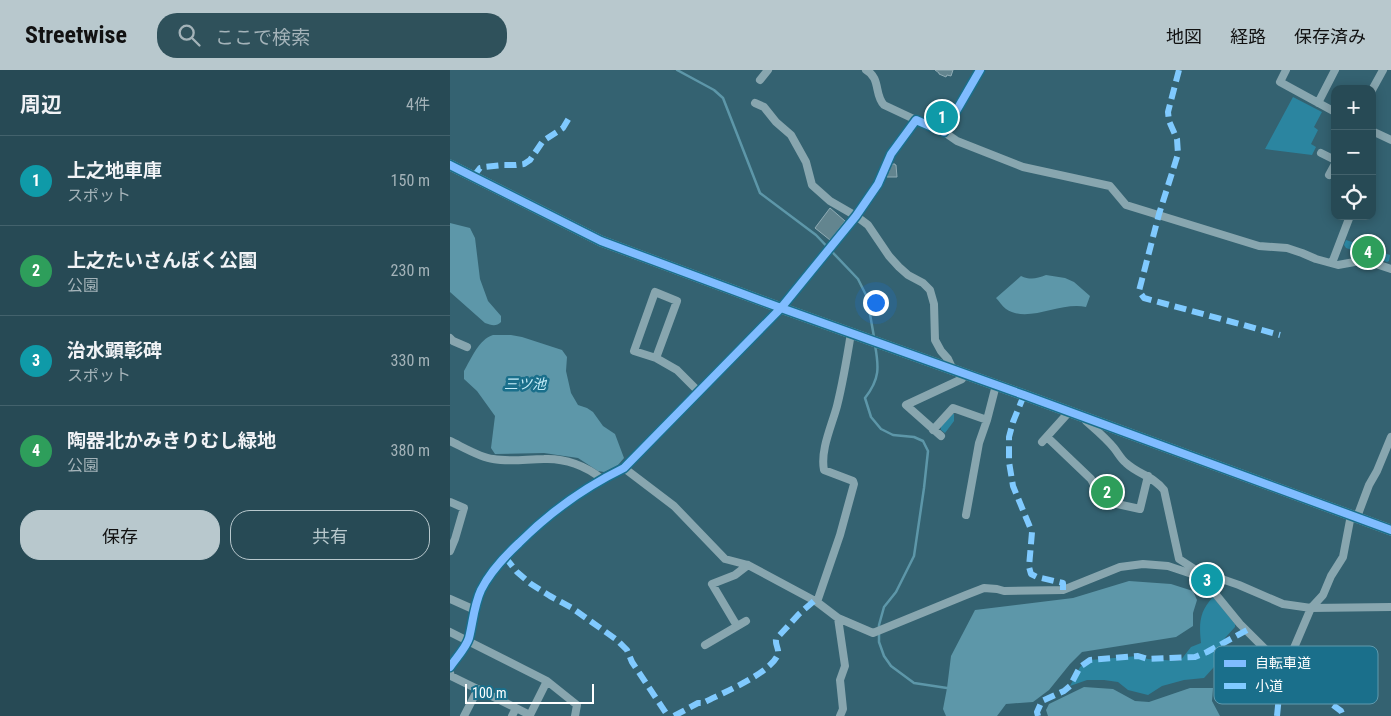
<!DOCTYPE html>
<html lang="ja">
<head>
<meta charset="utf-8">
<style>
	body { margin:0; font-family:"Roboto Condensed","Noto Sans JP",sans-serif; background:#2f515b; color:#f1f3f6 }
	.controls { position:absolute; right:15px; top:15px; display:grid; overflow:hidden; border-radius:10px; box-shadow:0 2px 12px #0003 }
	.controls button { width:45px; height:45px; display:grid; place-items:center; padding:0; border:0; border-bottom:1px solid #43626c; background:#274a55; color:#f1f3f6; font:25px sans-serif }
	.scale { position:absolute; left:15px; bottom:12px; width:129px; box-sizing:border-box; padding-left:5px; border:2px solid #fff; border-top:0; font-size:14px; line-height:18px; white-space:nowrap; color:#fff; -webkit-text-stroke:4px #1a6f8b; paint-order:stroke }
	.you { position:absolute; left:425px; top:232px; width:18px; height:18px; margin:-12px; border:4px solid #fff; border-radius:50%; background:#1a73e8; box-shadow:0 0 0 8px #1a73e833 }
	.badge { display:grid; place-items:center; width:32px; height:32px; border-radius:50%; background:#b8c8cd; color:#fff; font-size:16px; font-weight:700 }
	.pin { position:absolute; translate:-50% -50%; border:2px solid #fff; box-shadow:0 1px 5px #0006 }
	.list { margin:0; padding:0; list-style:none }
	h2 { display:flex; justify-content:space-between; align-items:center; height:65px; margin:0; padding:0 20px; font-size:21px }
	h2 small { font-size:16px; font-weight:400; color:#a4b3b9 }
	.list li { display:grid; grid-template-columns:32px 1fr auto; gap:15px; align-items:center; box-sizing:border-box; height:90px; padding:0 20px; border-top:1px solid #43626c }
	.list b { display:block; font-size:19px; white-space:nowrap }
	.list p { margin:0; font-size:16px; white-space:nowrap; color:#a4b3b9 }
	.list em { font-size:16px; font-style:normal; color:#a4b3b9 }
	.actions { display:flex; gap:10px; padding:15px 20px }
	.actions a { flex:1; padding:11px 0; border:1px solid #b8c8cd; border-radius:20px; text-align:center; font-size:18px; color:#b8c8cd }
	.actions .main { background:#b8c8cd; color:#111 }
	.icon { flex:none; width:28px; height:28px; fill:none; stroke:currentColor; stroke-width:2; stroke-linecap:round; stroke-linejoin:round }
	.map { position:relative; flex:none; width:941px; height:646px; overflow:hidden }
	header { display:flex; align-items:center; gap:30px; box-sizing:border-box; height:70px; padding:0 25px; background:#b8c8cd; color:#111 }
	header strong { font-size:24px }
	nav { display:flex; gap:28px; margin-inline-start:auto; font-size:18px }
	.search { width:350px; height:45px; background:#2f515b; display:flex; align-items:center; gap:12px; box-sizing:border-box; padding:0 18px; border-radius:20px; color:#a4b3b9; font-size:19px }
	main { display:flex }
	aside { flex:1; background:#274a55 }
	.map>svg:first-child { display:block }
</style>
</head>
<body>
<header>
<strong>Streetwise</strong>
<div class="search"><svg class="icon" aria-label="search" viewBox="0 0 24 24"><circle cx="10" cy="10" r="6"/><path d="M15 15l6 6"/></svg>ここで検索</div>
<nav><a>地図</a><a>経路</a><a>保存済み</a></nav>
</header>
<main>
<aside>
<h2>周辺<small>4件</small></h2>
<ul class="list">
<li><span class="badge" style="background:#0f9aa8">1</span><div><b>上之地車庫</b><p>スポット</p></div><em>150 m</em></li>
<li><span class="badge" style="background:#2e9e5b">2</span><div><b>上之たいさんぼく公園</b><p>公園</p></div><em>230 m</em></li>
<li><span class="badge" style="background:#0f9aa8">3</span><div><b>治水顕彰碑</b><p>スポット</p></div><em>330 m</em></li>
<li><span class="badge" style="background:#2e9e5b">4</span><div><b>陶器北かみきりむし緑地</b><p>公園</p></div><em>380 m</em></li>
</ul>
<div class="actions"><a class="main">保存</a><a>共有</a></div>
</aside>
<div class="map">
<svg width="941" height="646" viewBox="0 0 941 646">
	<rect width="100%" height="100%" fill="#346271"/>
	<path fill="#2b85a0" d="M843,27L872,42L864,57L868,60L861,74L866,77L862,85L815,79Z
		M896,170L940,185L939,191L937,192L896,178L894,175Z
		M503,344H504V351L495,363L491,360V356Z
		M659,411L664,416L660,428L655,426L650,418Z
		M763,527L785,554V557L775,568L771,584L764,597L754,608L734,610L712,616L698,625L678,620L668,612L654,610H637L620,616L630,597L640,590L688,586L698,589L730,591L741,577L751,573C749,554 749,542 763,527Z"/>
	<path fill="#5d97a9" d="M0,153L20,158L25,168L30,209L38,231L51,246V252C46,257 41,255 35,253L0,222Z
		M596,205L615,208L624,212L640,226L636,237C611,231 578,254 556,239C552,236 549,231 546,228L571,206C580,210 586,209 596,205Z
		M43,265H61L72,267L112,280L117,287L116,301L121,323L128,335L137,338L143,342L153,356L165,364L174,388L168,395L154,402L148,401L128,388L94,383L45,384L41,378L45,346L27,321L14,309V301C21,289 29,269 43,265Z
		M679,511L721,514L743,521L747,530L743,543V556L726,567L632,582L620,594L599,620L583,632L556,634L547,646H496L493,639L497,618L501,586L525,540L623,528Z
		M634,617L663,619L685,631L699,632L740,618H763L762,631L770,646H598L596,640L599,634Z"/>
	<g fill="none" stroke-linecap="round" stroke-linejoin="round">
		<path stroke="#5d97a9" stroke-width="2.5" d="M227,0L264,20L273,28L310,123L366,165L408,209L417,227L424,267
			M425,275C429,297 430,309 415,328L421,347L431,359L443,365L464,367L473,371L478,381L474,418L464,486L446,522L434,537L429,555V572L434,586L441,596L464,613L497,618"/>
	</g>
	<path fill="#63858f" stroke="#8fabb4" d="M485,0H503L501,6L497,5L496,7L489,4V3Z
		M490,41L498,46L494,53L485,47Z
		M440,94H445V95H446L447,107H437V102H439Z
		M380,138L395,151L380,170L365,158Z"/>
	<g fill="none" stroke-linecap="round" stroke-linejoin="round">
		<path stroke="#88a6af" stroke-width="8" d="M416,0C431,8 424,25 434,35L466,50
			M836,0L830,12L885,42
			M310,10L318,0
			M922,20L933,0
			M305,33L314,37L326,52L341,65L356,92L362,115L380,131L406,146L418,155L439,186L449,197L458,205L473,213L480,220L484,234L485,270L491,281L498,289L503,300
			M868,33L885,0
			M922,61L941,70
			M494,62L507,71L573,97L660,116L676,135L809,176L837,178L852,183L866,189L888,195L910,191L923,193L941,199
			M871,83L885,90
			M879,105L885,94
			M882,193L900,146
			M0,268L3,271L17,277
			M206,288L227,231L205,222L184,281L206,288L227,300L249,322
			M636,351C645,359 656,368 664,378C668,383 671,389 676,393C689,405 702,405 714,420L729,489L746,500L789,515L833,534L861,538L941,537
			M483,360L503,338L537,350
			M491,366L456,335L512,309L514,304
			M597,367L641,409L653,431L690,439L698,406
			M0,371C11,376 31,388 43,389C60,392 77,389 94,389C115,388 136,396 152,409
			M592,372L619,342
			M174,398L224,436L275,489L298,495L367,532L388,548L423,563L516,525L534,518L547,519L554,521L613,520L670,497L693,494L718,496L742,504L754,510
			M0,432L14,438L5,469L0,481
			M516,445L529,373L537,350L546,315
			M907,447L919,415L927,401L941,367
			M755,505L754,510L790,554L835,599L861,538L873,525L881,506L893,487L901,445
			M0,529L25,540
			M367,532L390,465L404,414L403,411L374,400C370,380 382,355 387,336C393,312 397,288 401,263
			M388,548L395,596L390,610L393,639L390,646
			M287,556L262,514L285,505L298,495
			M0,562L97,611L127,635L125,646
			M255,575L296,551
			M0,597C6,588 16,578 19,568C23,552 24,535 31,520C40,502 55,486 69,473C100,442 135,417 174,398L331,238L406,146L428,114L441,84L466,50L494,62L530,0
			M0,603L1,606L66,638
			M14,646L28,619
			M62,646L66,638L80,645L97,611"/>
		<path stroke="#83a1aa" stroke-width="11" d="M0,95L151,171L331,238L574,325L941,460"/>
		<path stroke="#80caff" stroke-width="6" stroke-dasharray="12 6" stroke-linecap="butt" d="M729,0L718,42L719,51L727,69L728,84L709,144L689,221L694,228L830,265
			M23,107L30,98L35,97L54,95H66L74,94L80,90L93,71L113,58L119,48
			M574,325L563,352L559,367V392L563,416L582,462L579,497L581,504L587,507L613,513V520
			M55,487L67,502L81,514L100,526L122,538L167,570L177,580L182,592L218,646
			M224,646L248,633H253C270,624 322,603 328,584C329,579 325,574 326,569L349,544L364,531
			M588,646L587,642L592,631L614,621L620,616L630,597L640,590L688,586L698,589L745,587L757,582L797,560
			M827,646L830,616L835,599L891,641L893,646"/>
		<defs>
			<path id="cycleway" d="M0,95L151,171L331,238L574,325L941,460
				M0,597C6,588 16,578 19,568C23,552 24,535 31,520C40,502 55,486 69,473C100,442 135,417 174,398L331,238L406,146L428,114L441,84L466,50L494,62L530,0"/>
		</defs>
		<use href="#cycleway" stroke="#1a6f8b" stroke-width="11"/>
		<use href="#cycleway" stroke="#80bcff" stroke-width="8"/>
	</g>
	<g text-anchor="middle" stroke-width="5" stroke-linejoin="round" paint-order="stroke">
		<g font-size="14" font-style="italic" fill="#c4ecf8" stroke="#1a6f8b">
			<text x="75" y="319">三ツ池</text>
		</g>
	</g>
	<rect x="764" y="576" width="164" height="58" rx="8" fill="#1a6f8b" stroke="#5f9aae" stroke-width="1"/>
	<rect x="774" y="590" width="22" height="7" fill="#80bcff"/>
	<rect x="774" y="613" width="22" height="6" fill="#80caff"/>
	<g font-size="14" fill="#fff">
		<text x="805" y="598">自転車道</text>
		<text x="805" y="621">小道</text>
	</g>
</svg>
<div class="controls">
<button>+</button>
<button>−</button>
<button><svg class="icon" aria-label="locate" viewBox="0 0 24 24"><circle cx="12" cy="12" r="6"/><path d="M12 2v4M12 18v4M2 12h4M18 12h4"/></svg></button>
</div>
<div class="scale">100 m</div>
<div class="you"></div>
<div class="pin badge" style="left:492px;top:47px;background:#0f9aa8">1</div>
<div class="pin badge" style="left:657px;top:422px;background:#2e9e5b">2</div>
<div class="pin badge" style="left:757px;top:510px;background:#0f9aa8">3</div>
<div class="pin badge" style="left:918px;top:182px;background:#2e9e5b">4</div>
</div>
</main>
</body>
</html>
